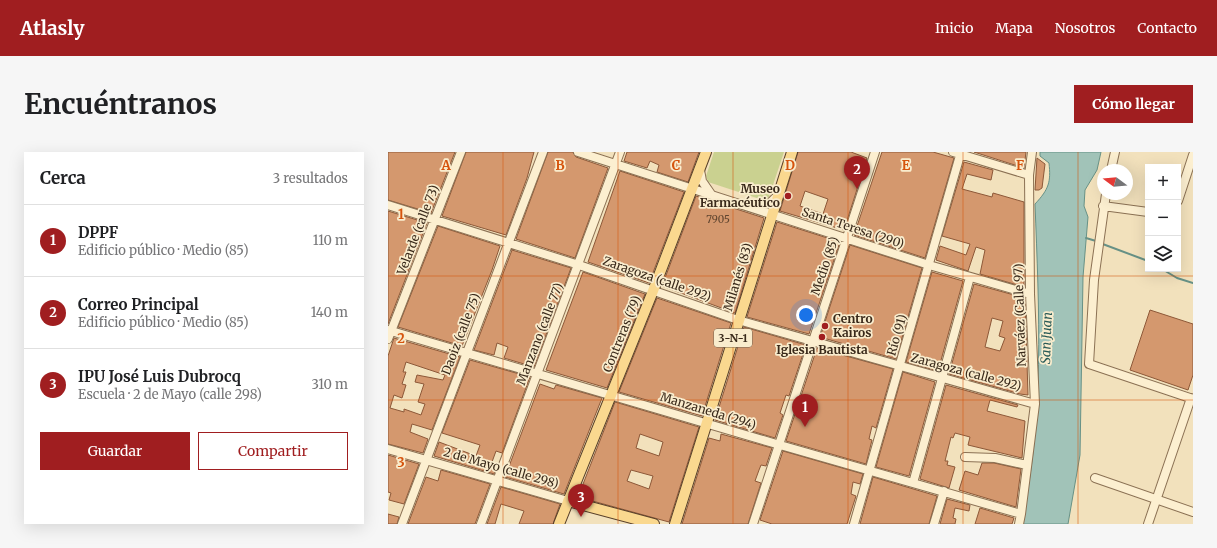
<!DOCTYPE html>
<html lang="es">
<head>
<meta charset="utf-8">
<style>
	body { margin:0; font-family:Merriweather,serif; background:#f6f6f6; color:#202124 }
	.controls { position:absolute; right:12px; top:12px; display:grid; overflow:hidden; border-radius:0px; box-shadow:0 4px 16px #0002 }
	.controls button { width:36px; height:36px; display:grid; place-items:center; padding:0; border:0; border-bottom:1px solid #e0e0e0; background:#fff; color:#202124; font:20px sans-serif }
	.compass { position:absolute; left:709px; top:12px; width:36px; height:36px; border-radius:50%; background:#fff; box-shadow:0 4px 16px #0002; rotate:286deg }
	.you { position:absolute; left:418px; top:163px; width:14px; height:14px; margin:-10px; border:3px solid #fff; border-radius:50%; background:#1a73e8; box-shadow:0 0 0 6px #1a73e833 }
	.badge { display:grid; place-items:center; width:26px; height:26px; border-radius:50%; background:#a01e20; color:#fff; font-size:13px; font-weight:700 }
	.pin { position:absolute; translate:-50% -33px; filter:drop-shadow(0 1px 2px #0008) }
	.pin::after { content:''; position:absolute; top:21px; width:14px; height:12px; background:inherit; clip-path:polygon(0 0,100% 0,50% 100%) }
	.list { margin:0; padding:0; list-style:none }
	h2 { display:flex; justify-content:space-between; align-items:center; height:52px; margin:0; padding:0 16px; font-size:17px }
	h2 small { font-size:13px; font-weight:400; color:#757577 }
	.list li { display:grid; grid-template-columns:26px 1fr auto; gap:12px; align-items:center; box-sizing:border-box; height:72px; padding:0 16px; border-top:1px solid #e0e0e0 }
	.list b { display:block; font-size:15px; white-space:nowrap }
	.list p { margin:0; font-size:13px; white-space:nowrap; color:#757577 }
	.list em { font-size:13px; font-style:normal; color:#757577 }
	.actions { display:flex; gap:8px; padding:12px 16px }
	.actions a { flex:1; padding:9px 0; border:1px solid #a01e20; border-radius:0px; text-align:center; font-size:14px; color:#a01e20 }
	.actions .main { background:#a01e20; color:#fff }
	.icon { flex:none; width:22px; height:22px; fill:none; stroke:currentColor; stroke-width:2; stroke-linecap:round; stroke-linejoin:round }
	.map { position:relative; flex:none; width:805px; height:372px; overflow:hidden; border-radius:0px }
	header { display:flex; align-items:center; gap:24px; box-sizing:border-box; height:56px; padding:0 20px; background:#a01e20; color:#fff }
	header strong { font-size:19px }
	nav { display:flex; gap:22px; margin-inline-start:auto; font-size:14px }
	.intro { display:flex; align-items:center; justify-content:space-between; box-sizing:border-box; height:96px; padding:0 24px }
	h1 { margin:0; font-size:28px }
	.button { padding:10px 18px; border-radius:0px; background:#a01e20; color:#fff; font-size:14px; font-weight:700 }
	main { display:flex; gap:24px; padding:0 24px }
	aside { flex:1; background:#fff; border-radius:0px; box-shadow:0 4px 16px #0002 }
	.map>svg:first-child { display:block }
</style>
</head>
<body>
<header>
<strong>Atlasly</strong>
<nav><a>Inicio</a><a>Mapa</a><a>Nosotros</a><a>Contacto</a></nav>
</header>
<div class="intro"><h1>Encuéntranos</h1><a class="button">Cómo llegar</a></div>
<main>
<aside>
<h2>Cerca<small>3 resultados</small></h2>
<ul class="list">
<li><span class="badge">1</span><div><b>DPPF</b><p>Edificio público · Medio (85)</p></div><em>110 m</em></li>
<li><span class="badge">2</span><div><b>Correo Principal</b><p>Edificio público · Medio (85)</p></div><em>140 m</em></li>
<li><span class="badge">3</span><div><b>IPU José Luis Dubrocq</b><p>Escuela · 2 de Mayo (calle 298)</p></div><em>310 m</em></li>
</ul>
<div class="actions"><a class="main">Guardar</a><a>Compartir</a></div>
</aside>
<div class="map">
<svg width="805" height="372" viewBox="0 0 805 372">
	<rect width="100%" height="100%" fill="#f2e1bc"/>
	<path fill="#cad190" d="M326,0H396L381,45L375,48L320,30L318,24Z"/>
	<path fill="#a1c3b8" stroke="#679186" d="M652,0H713L709,18L697,38L696,54L700,65L695,125L692,303L680,372H633C657,267 651,158 647,52C661,37 663,30 661,11L652,4Z"/>
	<g fill="none" stroke-linecap="round" stroke-linejoin="round">
		<path stroke="#679186" stroke-width="2" d="M698,86L708,89
			M712,91L760,109
			M774,117L789,126L805,131"/>
	</g>
	<path fill="#d4986e" stroke="#8d5838" fill-rule="evenodd" d="M0,0H67L43,61L0,48Z
		M78,0H146L139,26L118,83L54,64Z
		M160,0H185L188,5L220,16L187,106L128,87Z
		M239,0H311L300,30L269,20L271,13L262,9L259,16L236,9Z
		M410,0H463L479,6L456,78L392,59ZM417,39L440,47L435,62L412,54Z
		M494,0H545L566,6L537,106L466,83Z
		M586,0H638L636,16Z
		M649,6L657,12L654,36L651,38H647Z
		M576,10L605,18L603,28L579,22L574,37L604,45L605,41L636,50V135L592,122L597,98L588,95L580,119L548,108L552,94L578,103L582,92L554,84Z
		M232,19L296,40L261,131L200,110Z
		M308,44L376,66L347,161L274,134Z
		M0,59L39,71L0,172Z
		M389,70L452,90L421,182L359,165Z
		M50,74L112,94L104,118L74,194L10,175Z
		M462,93L534,116L508,207L432,185Z
		M124,98L183,116L146,215L116,206L120,195L109,191L106,203L86,198Z
		M195,120L257,142L219,236L158,218Z
		M544,120L575,129L550,219L518,210Z
		M586,132L637,146L640,243L632,242L561,222ZM604,166L615,169L611,184L617,186L612,199L597,195Z
		M269,146L343,171L314,264L231,240Z
		M762,158L805,172V223L800,238L742,218Z
		M356,175L418,193L401,244L398,243L392,261L395,263L387,286L327,268Z
		M6,186L72,205L44,278L24,272L22,280L40,287L35,301L0,292V204ZM18,210L57,223L55,228L29,223L27,230L36,232L30,250L37,252L33,263L16,257V260L2,256L6,243L14,246L18,233L14,232L18,220H15Z
		M429,196L505,217L488,276L484,274L481,287L484,288L478,312L398,289Z
		M82,208L142,225L114,301L108,299L104,310L110,312L106,322L46,304L51,290L88,304L92,293L54,281Z
		M515,220L547,230L521,324L488,315Z
		M152,232L166,237L168,233L214,246L176,342L117,325Z
		M558,233L630,253L629,255L602,248L599,259L637,269L634,306L580,293L582,285L567,281L565,286L563,285L557,309H560L559,313L567,315L561,336L532,327Z
		M227,250L311,275L281,370L190,345ZM252,282L275,290L271,304L248,296ZM243,318L265,324L261,337L239,329Z
		M333,282L384,296L378,314L373,313L371,318L367,329L373,331L360,372H294L321,286L332,289Z
		M395,299L475,322L472,332L465,330L463,342L468,344L459,372H384L372,368Z
		M0,303L31,312L16,352L1,348L3,341L0,340Z
		M594,311H606L633,317L628,355L571,338L577,319L590,323Z
		M53,318L102,332L87,372H20L38,325L50,329Z
		M485,325L549,344L541,372H472Z
		M113,335L172,352L165,372H131L136,359L113,352L107,372H99Z
		M559,347L582,353L581,359L567,356L565,366L568,367L567,372H552Z
		M592,356L626,366L624,372H587Z
		M0,362L11,365L9,372H0Z"/>
	<g fill="none" stroke-linecap="round" stroke-linejoin="round">
		<defs>
			<path id="minor" d="M190,0L541,113L642,142
				M565,0L641,23
				M312,18L314,29L323,42
				M723,18L727,0
				M718,42L706,128L701,212L805,247
				M790,49L805,3
				M0,53L191,113L350,168L647,252
				M715,54L760,60
				M366,55L381,52L389,44
				M0,178L392,293L633,362
				M0,187L73,0
				M0,297L180,349
				M577,305L607,306L639,313
				M707,326L805,360
				M525,331L582,125
				M14,372L155,0
				M93,372L232,0
				M365,372L487,0
				M466,372L573,0
				M546,372L556,339
				M631,372L633,362L647,252L642,142L641,23L644,0
				M760,372L803,246"/>
			<path id="major" d="M180,349L266,372
				M171,372L265,139L318,0
				M287,372L404,0"/>
		</defs>
		<use href="#minor" stroke="#8b7154" stroke-width="10"/>
		<use href="#major" stroke="#583f29" stroke-width="12"/>
		<use href="#minor" stroke="#fcefd0" stroke-width="8"/>
		<use href="#major" stroke="#fad88f" stroke-width="10"/>
	</g>
	<path fill="none" stroke="#d6540d" stroke-width="1" stroke-opacity="0.55" d="M115,0V372M230,0V372M345,0V372M460,0V372M575,0V372M690,0V372M0,124H805M0,248H805"/>
	<g fill="#a01e20" stroke="#f9eccd" stroke-width="1.5">
		<circle cx="400" cy="44" r="4"/>
		<circle cx="437" cy="174" r="4"/>
		<circle cx="434" cy="185" r="4"/>
	</g>
	<g text-anchor="middle" stroke-width="3.5" stroke-linejoin="round" paint-order="stroke">
		<g font-size="10" fill="#60452f">
			<text x="330" y="71">7905</text>
		</g>
		<rect fill="#f9eccd" stroke="#736450" stroke-width="1" x="326" y="177" width="38" height="18" rx="3"/>
		<g font-size="11" font-weight="bold" fill="#39291a">
			<text x="345" y="190">3-N-1</text>
		</g>
		<g font-size="12" font-weight="bold" fill="#39291a" stroke="#f9eccd" text-anchor="end">
			<text x="392" y="41">Museo<tspan x="392" dy="14">Farmacéutico</tspan></text>
			<text x="445" y="171" text-anchor="start">Centro<tspan x="445" dy="14">Kairos</tspan></text>
			<text x="434" y="202" text-anchor="middle">Iglesia Bautista</text>
		</g>
		<g font-size="12" fill="#39291a" stroke="#f9eccd">
			<text transform="translate(465 76) rotate(18)" y="4">Santa Teresa (290)</text>
			<text transform="translate(30 78) rotate(-69)" y="4">Velarde (calle 73)</text>
			<text transform="translate(437 114) rotate(-71)" y="4">Medio (85)</text>
			<text transform="translate(350 125) rotate(-73)" y="4">Milanés (83)</text>
			<text transform="translate(269 127) rotate(19)" y="4">Zaragoza (calle 292)</text>
			<text transform="translate(632 163) rotate(-92)" y="4">Narváez (Calle 97)</text>
			<text transform="translate(73 182) rotate(-69)" y="4">Daoiz (calle 75)</text>
			<text transform="translate(152 182) rotate(-69)" y="4">Manzano (calle 77)</text>
			<text transform="translate(234 182) rotate(-68)" y="4">Contreras (79)</text>
			<text transform="translate(509 183) rotate(-74)" y="4">Río (91)</text>
			<text transform="translate(578 220) rotate(15)" y="4">Zaragoza (calle 292)</text>
			<text transform="translate(320 259) rotate(17)" y="4">Manzaneda (294)</text>
			<text transform="translate(113 316) rotate(16)" y="4">2 de Mayo (calle 298)</text>
		</g>
		<g font-size="13" font-style="italic" fill="#285a57" stroke="#f9eccd">
			<text transform="translate(658 186) rotate(-88)" y="5">San Juan</text>
		</g>
	</g>
	<g font-size="13" text-anchor="middle" font-weight="bold" fill="#d6540d" stroke="#f9eccd" stroke-width="3.5" stroke-linejoin="round" paint-order="stroke">
		<text x="58" y="18">A</text>
		<text x="172" y="18">B</text>
		<text x="288" y="18">C</text>
		<text x="402" y="18">D</text>
		<text x="518" y="18">E</text>
		<text x="632" y="18">F</text>
		<text x="13" y="67">1</text>
		<text x="13" y="191">2</text>
		<text x="13" y="315">3</text>
	</g>
</svg>
<div class="controls">
<button>+</button>
<button>−</button>
<button><svg class="icon" aria-label="layers" viewBox="0 0 24 24"><path d="M12 4l9 5-9 5-9-5zM3 14l9 5 9-5"/></svg></button>
</div>
<svg class="compass" viewBox="-18 -18 36 36"><path d="M0-13l5 13h-10z" fill="#e53935"/><path d="M0 13l5-13h-10z" fill="#757577"/></svg>
<div class="you"></div>
<div class="pin badge" style="left:417px;top:275px">1</div>
<div class="pin badge" style="left:469px;top:37px">2</div>
<div class="pin badge" style="left:193px;top:365px">3</div>
</div>
</main>
</body>
</html>
